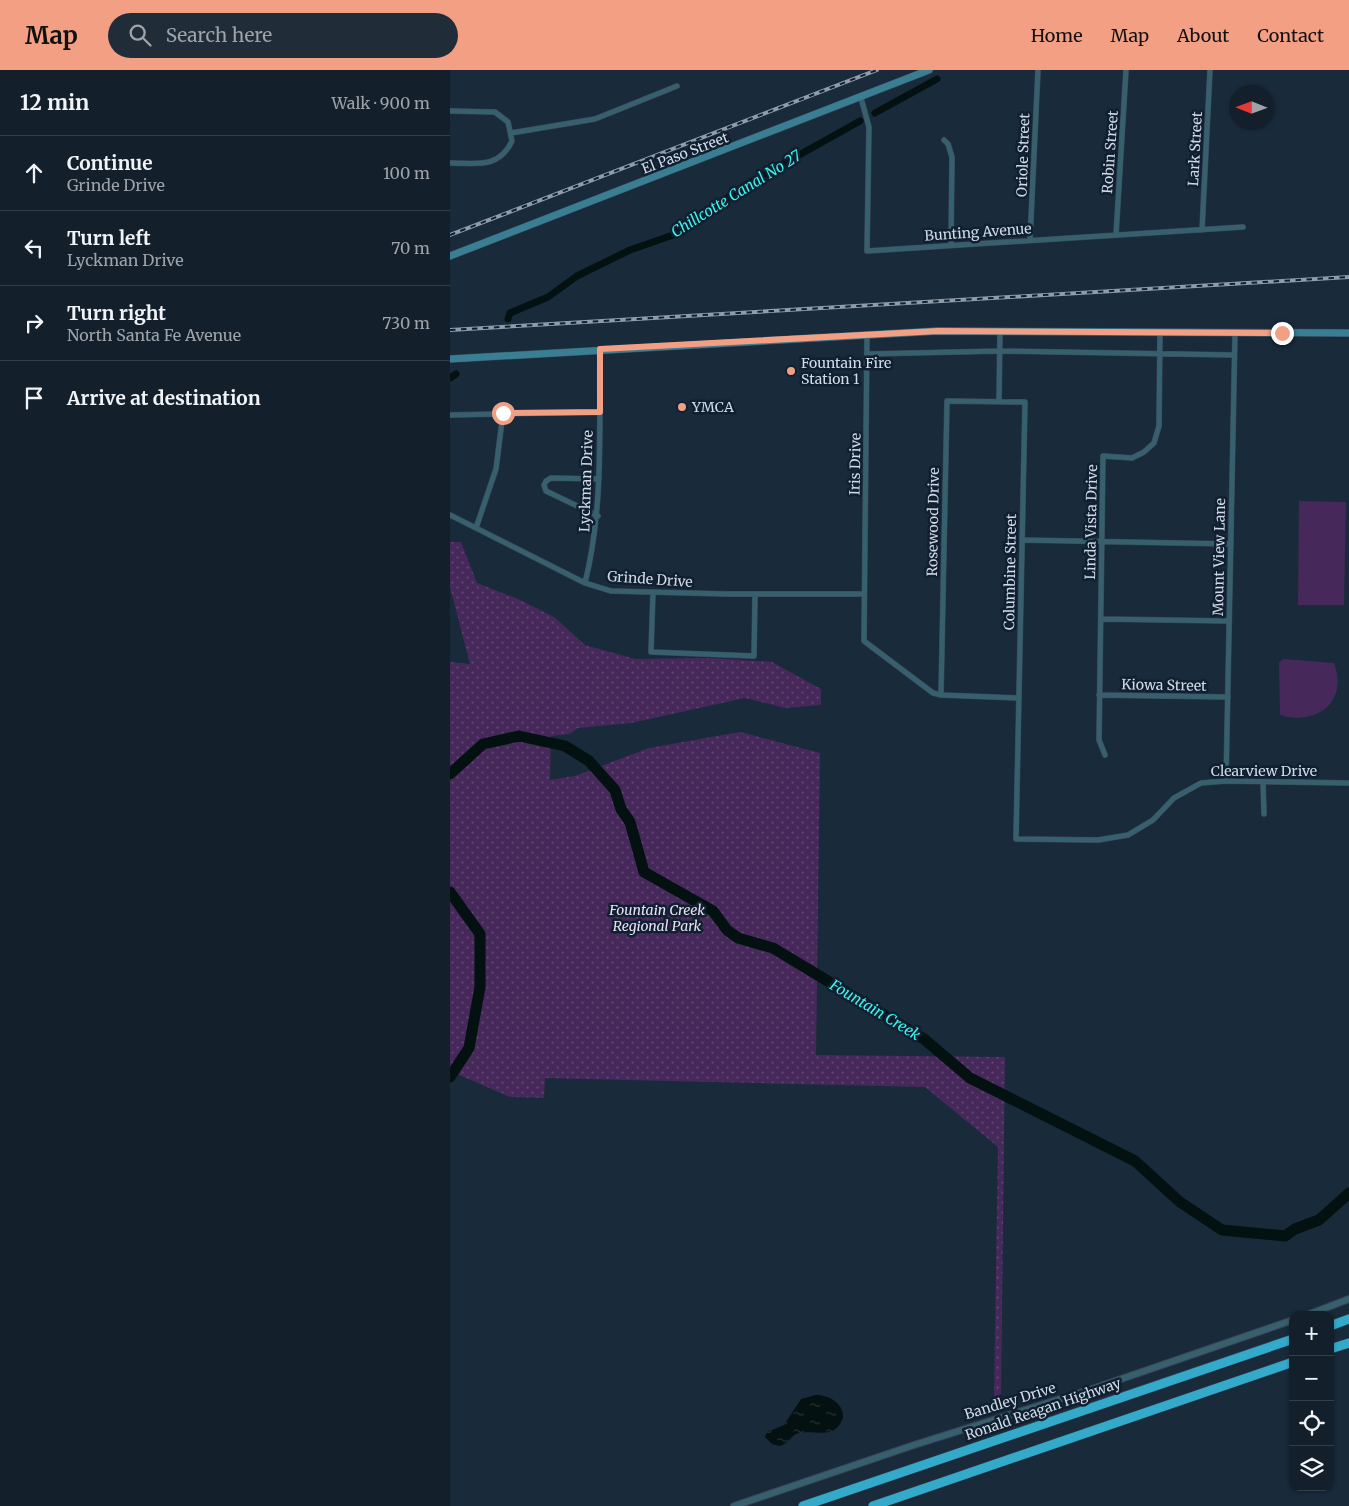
<!DOCTYPE html>
<html lang="en">
<head>
<meta charset="utf-8">
<style>
	body { margin:0; font-family:Merriweather,serif; background:#202d38; color:#f1f3f6 }
	.controls { position:absolute; right:15px; bottom:15px; display:grid; overflow:hidden; border-radius:10px; box-shadow:0 1px 4px #0004 }
	.controls button { width:45px; height:45px; display:grid; place-items:center; padding:0; border:0; border-bottom:1px solid #323e48; background:#13202c; color:#f1f3f6; font:25px sans-serif }
	.compass { position:absolute; left:779px; top:15px; width:45px; height:45px; border-radius:50%; background:#13202c; box-shadow:0 1px 4px #0004; rotate:271deg }
	.stop { position:absolute; width:15px; height:15px; margin:-11px; border:4px solid #f39f84; border-radius:50%; background:#fff }
	.stop.end { background:#f39f84; border-color:#fff; box-shadow:0 1px 5px #0008 }
	.list { margin:0; padding:0; list-style:none }
	h2 { display:flex; justify-content:space-between; align-items:center; height:65px; margin:0; padding:0 20px; font-size:21px }
	h2 small { font-size:16px; font-weight:400; color:#9da3a9 }
	.list li { display:grid; grid-template-columns:32px 1fr auto; gap:15px; align-items:center; box-sizing:border-box; height:75px; padding:0 20px; border-top:1px solid #323e48 }
	.list b { display:block; font-size:19px; white-space:nowrap }
	.list p { margin:0; font-size:16px; white-space:nowrap; color:#9da3a9 }
	.list em { font-size:16px; font-style:normal; color:#9da3a9 }
	.icon { flex:none; width:28px; height:28px; fill:none; stroke:currentColor; stroke-width:2; stroke-linecap:round; stroke-linejoin:round }
	.map { position:relative; flex:none; width:899px; height:1436px; overflow:hidden }
	header { display:flex; align-items:center; gap:30px; box-sizing:border-box; height:70px; padding:0 25px; background:#f39f84; color:#111 }
	header strong { font-size:24px }
	nav { display:flex; gap:28px; margin-inline-start:auto; font-size:18px }
	.search { width:350px; height:45px; background:#202d38; display:flex; align-items:center; gap:12px; box-sizing:border-box; padding:0 18px; border-radius:28px; color:#9da3a9; font-size:19px }
	main { display:flex }
	aside { flex:1; background:#13202c }
	.map>svg:first-child { display:block }
</style>
</head>
<body>
<header>
<strong>Map</strong>
<div class="search"><svg class="icon" aria-label="search" viewBox="0 0 24 24"><circle cx="10" cy="10" r="6"/><path d="M15 15l6 6"/></svg>Search here</div>
<nav><a>Home</a><a>Map</a><a>About</a><a>Contact</a></nav>
</header>
<main>
<aside>
<h2>12 min<small>Walk · 900 m</small></h2>
<ul class="list">
<li><svg class="icon" aria-label="ahead" viewBox="0 0 24 24"><path d="M12 20V5M6 11l6-6 6 6"/></svg><div><b>Continue</b><p>Grinde Drive</p></div><em>100 m</em></li>
<li><svg class="icon" aria-label="left" viewBox="0 0 24 24"><path d="M17 20v-9H6M10 6l-5 5 5 5"/></svg><div><b>Turn left</b><p>Lyckman Drive</p></div><em>70 m</em></li>
<li><svg class="icon" aria-label="right" viewBox="0 0 24 24"><path d="M7 20v-9h11M14 6l5 5-5 5"/></svg><div><b>Turn right</b><p>North Santa Fe Avenue</p></div><em>730 m</em></li>
<li><svg class="icon" aria-label="arrive" viewBox="0 0 24 24"><path d="M6 21V4h12l-3 4 3 4H6"/></svg><div><b>Arrive at destination</b></div></li>
</ul>
</aside>
<div class="map">
<svg width="899" height="1436" viewBox="0 0 899 1436">
	<defs>
		<pattern id="grass-dots" width="8" height="8" patternUnits="userSpaceOnUse" patternTransform="scale(1.25)"><rect width="8" height="8" fill="#46295a"/><path d="M2 2h.1M6 6h.1" fill="none" stroke="#604772" stroke-width="1.8" stroke-linecap="round"/></pattern>
		<pattern id="water-ripples" width="26" height="14" patternUnits="userSpaceOnUse" patternTransform="scale(1.25)"><rect width="26" height="14" fill="#031110"/><path d="M2 4q2-2 4 0t4 0M15 11q2-2 4 0t4 0" fill="none" stroke="#273333"/></pattern>
	</defs>
	<rect width="100%" height="100%" fill="#192a3b"/>
	<path fill="url(#grass-dots)" d="M0,472H11L27,513L68,529L104,547L135,575L185,589L260,588L322,592L371,619V635L335,638L295,628L181,653L128,658L119,664L101,666L100,710L125,706L199,678L290,662L370,683L366,985L555,987L551,1324L544,1327L548,1077L475,1017L95,1008L94,1028L60,1027L0,1001V592L20,594L0,517Z"/>
	<path fill="#46295a" d="M849,431L896,432L894,535H848Z
		M833,589L884,593C899,632 866,656 830,645L829,593Z"/>
	<path fill="url(#water-ripples)" d="M365,1325C379,1325 394,1333 393,1348C385,1370 367,1360 349,1363C342,1364 338,1374 330,1376L322,1374L315,1367L317,1362L334,1355L351,1329Z"/>
	<g fill="none" stroke-linecap="round" stroke-linejoin="round">
		<path stroke="#031110" stroke-width="7" d="M425,43L487,9
			M58,249L60,243L98,227L127,206L180,180L223,165L299,113L410,51
			M0,308L6,304"/>
		<path stroke="#031110" stroke-width="11" d="M0,704L33,674L69,666L115,676L139,691L165,720L171,739L180,752L194,802L263,841L277,860L288,868L323,878L474,969L520,1008L685,1091L730,1132L772,1160L835,1166L845,1159L869,1150L899,1123
			M0,822L30,864V917L19,978L0,1007"/>
		<defs>
			<path id="minor" d="M411,28L419,57L417,181L793,157
				M0,41L45,42L58,52L62,71C49,99 26,93 0,93
				M61,63L145,49L227,16
				M494,70L498,74L502,87L501,175
				M752,160L760,0
				M666,165L676,0
				M580,170L588,0
				M417,264L414,571L483,623L491,625L569,628
				M418,284L550,281L784,285
				M549,331L550,261
				M0,345L150,342
				M0,445L135,513L161,521L277,524H414
				M148,446L96,421L94,415L96,411L101,408L149,409
				M26,458L46,399L53,343
				M572,470L781,474
				M135,513C154,437 149,357 150,279
				M203,522L201,582L304,586L305,525
				M651,549L779,551
				M491,625L497,331L575,332L566,769L648,770L678,765L703,750L724,728L751,713L776,711L899,713
				M649,625L778,627
				M655,685L649,670L653,386L682,388L694,382L704,373L709,356L710,262
				M776,711L785,263
				M813,712L814,744"/>
			<path id="tertiary" d="M857,1245L899,1229
				M284,1436L464,1375L642,1319L843,1250"/>
			<path id="secondary" d="M0,186L479,0
				M0,289L488,261L899,263"/>
			<path id="motorway" d="M880,1256L899,1249
				M880,1279L899,1273
				M353,1436L843,1269
				M423,1436L843,1292"/>
		</defs>
		<use href="#minor" stroke="#364657" stroke-width="6"/>
		<use href="#tertiary" stroke="#364657" stroke-width="8"/>
		<use href="#secondary" stroke="#364657" stroke-width="8"/>
		<use href="#motorway" stroke="#364657" stroke-width="10"/>
		<use href="#minor" stroke="#375f6d" stroke-width="5"/>
		<use href="#tertiary" stroke="#375f6d" stroke-width="6"/>
		<use href="#secondary" stroke="#397e93" stroke-width="7"/>
		<use href="#motorway" stroke="#34aacb" stroke-width="9"/>
		<defs>
			<path id="rail" d="M0,165L427,0
				M0,260L899,207"/>
		</defs>
		<use href="#rail" stroke="#8f9caa" stroke-width="4"/>
		<use href="#rail" stroke="#102031" stroke-width="2" stroke-dasharray="5.5" stroke-linecap="butt"/>
	</g>
	<g fill="none" stroke-linecap="round" stroke-linejoin="round">
		<path stroke="#f39f84" stroke-width="6" d="M53,343L150,342V279L488,261L832,263"/>
	</g>
	<g fill="#f39f84" stroke="#102031" stroke-width="2">
		<circle cx="341" cy="301" r="5"/>
		<circle cx="232" cy="337" r="5"/>
	</g>
	<g text-anchor="middle" stroke-width="5" stroke-linejoin="round" paint-order="stroke">
		<g font-size="14" fill="#d1dbe7" stroke="#102031">
			<text transform="translate(745 79) rotate(-87)" y="5">Lark Street</text>
			<text transform="translate(660 82) rotate(-86)" y="5">Robin Street</text>
			<text transform="translate(235 83) rotate(-21)" y="5">El Paso Street</text>
			<text transform="translate(573 85) rotate(-88)" y="5">Oriole Street</text>
			<text transform="translate(528 162) rotate(-4)" y="5">Bunting Avenue</text>
			<text transform="translate(405 394) rotate(-89)" y="5">Iris Drive</text>
			<text transform="translate(136 411) rotate(-88)" y="5">Lyckman Drive</text>
			<text transform="translate(483 452) rotate(-89)" y="5">Rosewood Drive</text>
			<text transform="translate(641 452) rotate(-89)" y="5">Linda Vista Drive</text>
			<text transform="translate(769 487) rotate(-89)" y="5">Mount View Lane</text>
			<text transform="translate(560 502) rotate(-89)" y="5">Columbine Street</text>
			<text transform="translate(200 509) rotate(4)" y="5">Grinde Drive</text>
			<text transform="translate(714 615) rotate(1)" y="5">Kiowa Street</text>
			<text x="814" y="706">Clearview Drive</text>
			<text transform="translate(560 1331) rotate(-17)" y="5">Bandley Drive</text>
			<text transform="translate(593 1339) rotate(-19)" y="5">Ronald Reagan Highway</text>
		</g>
		<g font-size="14" fill="#d1dbe7" stroke="#102031" text-anchor="start">
			<text x="351" y="298">Fountain Fire<tspan x="351" dy="16">Station 1</tspan></text>
			<text x="242" y="342">YMCA</text>
		</g>
		<g font-size="14" font-style="italic" fill="#eae0f3" stroke="#102031">
			<text x="207" y="845">Fountain Creek<tspan x="207" dy="16">Regional Park</tspan></text>
		</g>
		<g font-size="15" font-style="italic" fill="#3bf5ee" stroke="#102031">
			<text transform="translate(286 124) rotate(-32)" y="5">Chillcotte Canal No 27</text>
			<text transform="translate(425 940) rotate(31)" y="5">Fountain Creek</text>
		</g>
	</g>
</svg>
<div class="controls">
<button>+</button>
<button>−</button>
<button><svg class="icon" aria-label="locate" viewBox="0 0 24 24"><circle cx="12" cy="12" r="6"/><path d="M12 2v4M12 18v4M2 12h4M18 12h4"/></svg></button>
<button><svg class="icon" aria-label="layers" viewBox="0 0 24 24"><path d="M12 4l9 5-9 5-9-5zM3 14l9 5 9-5"/></svg></button>
</div>
<svg class="compass" viewBox="-18 -18 36 36"><path d="M0-13l5 13h-10z" fill="#e53935"/><path d="M0 13l5-13h-10z" fill="#9da3a9"/></svg>
<div class="stop" style="left:53px;top:343px"></div>
<div class="stop end" style="left:832px;top:263px"></div>
</div>
</main>
</body>
</html>
